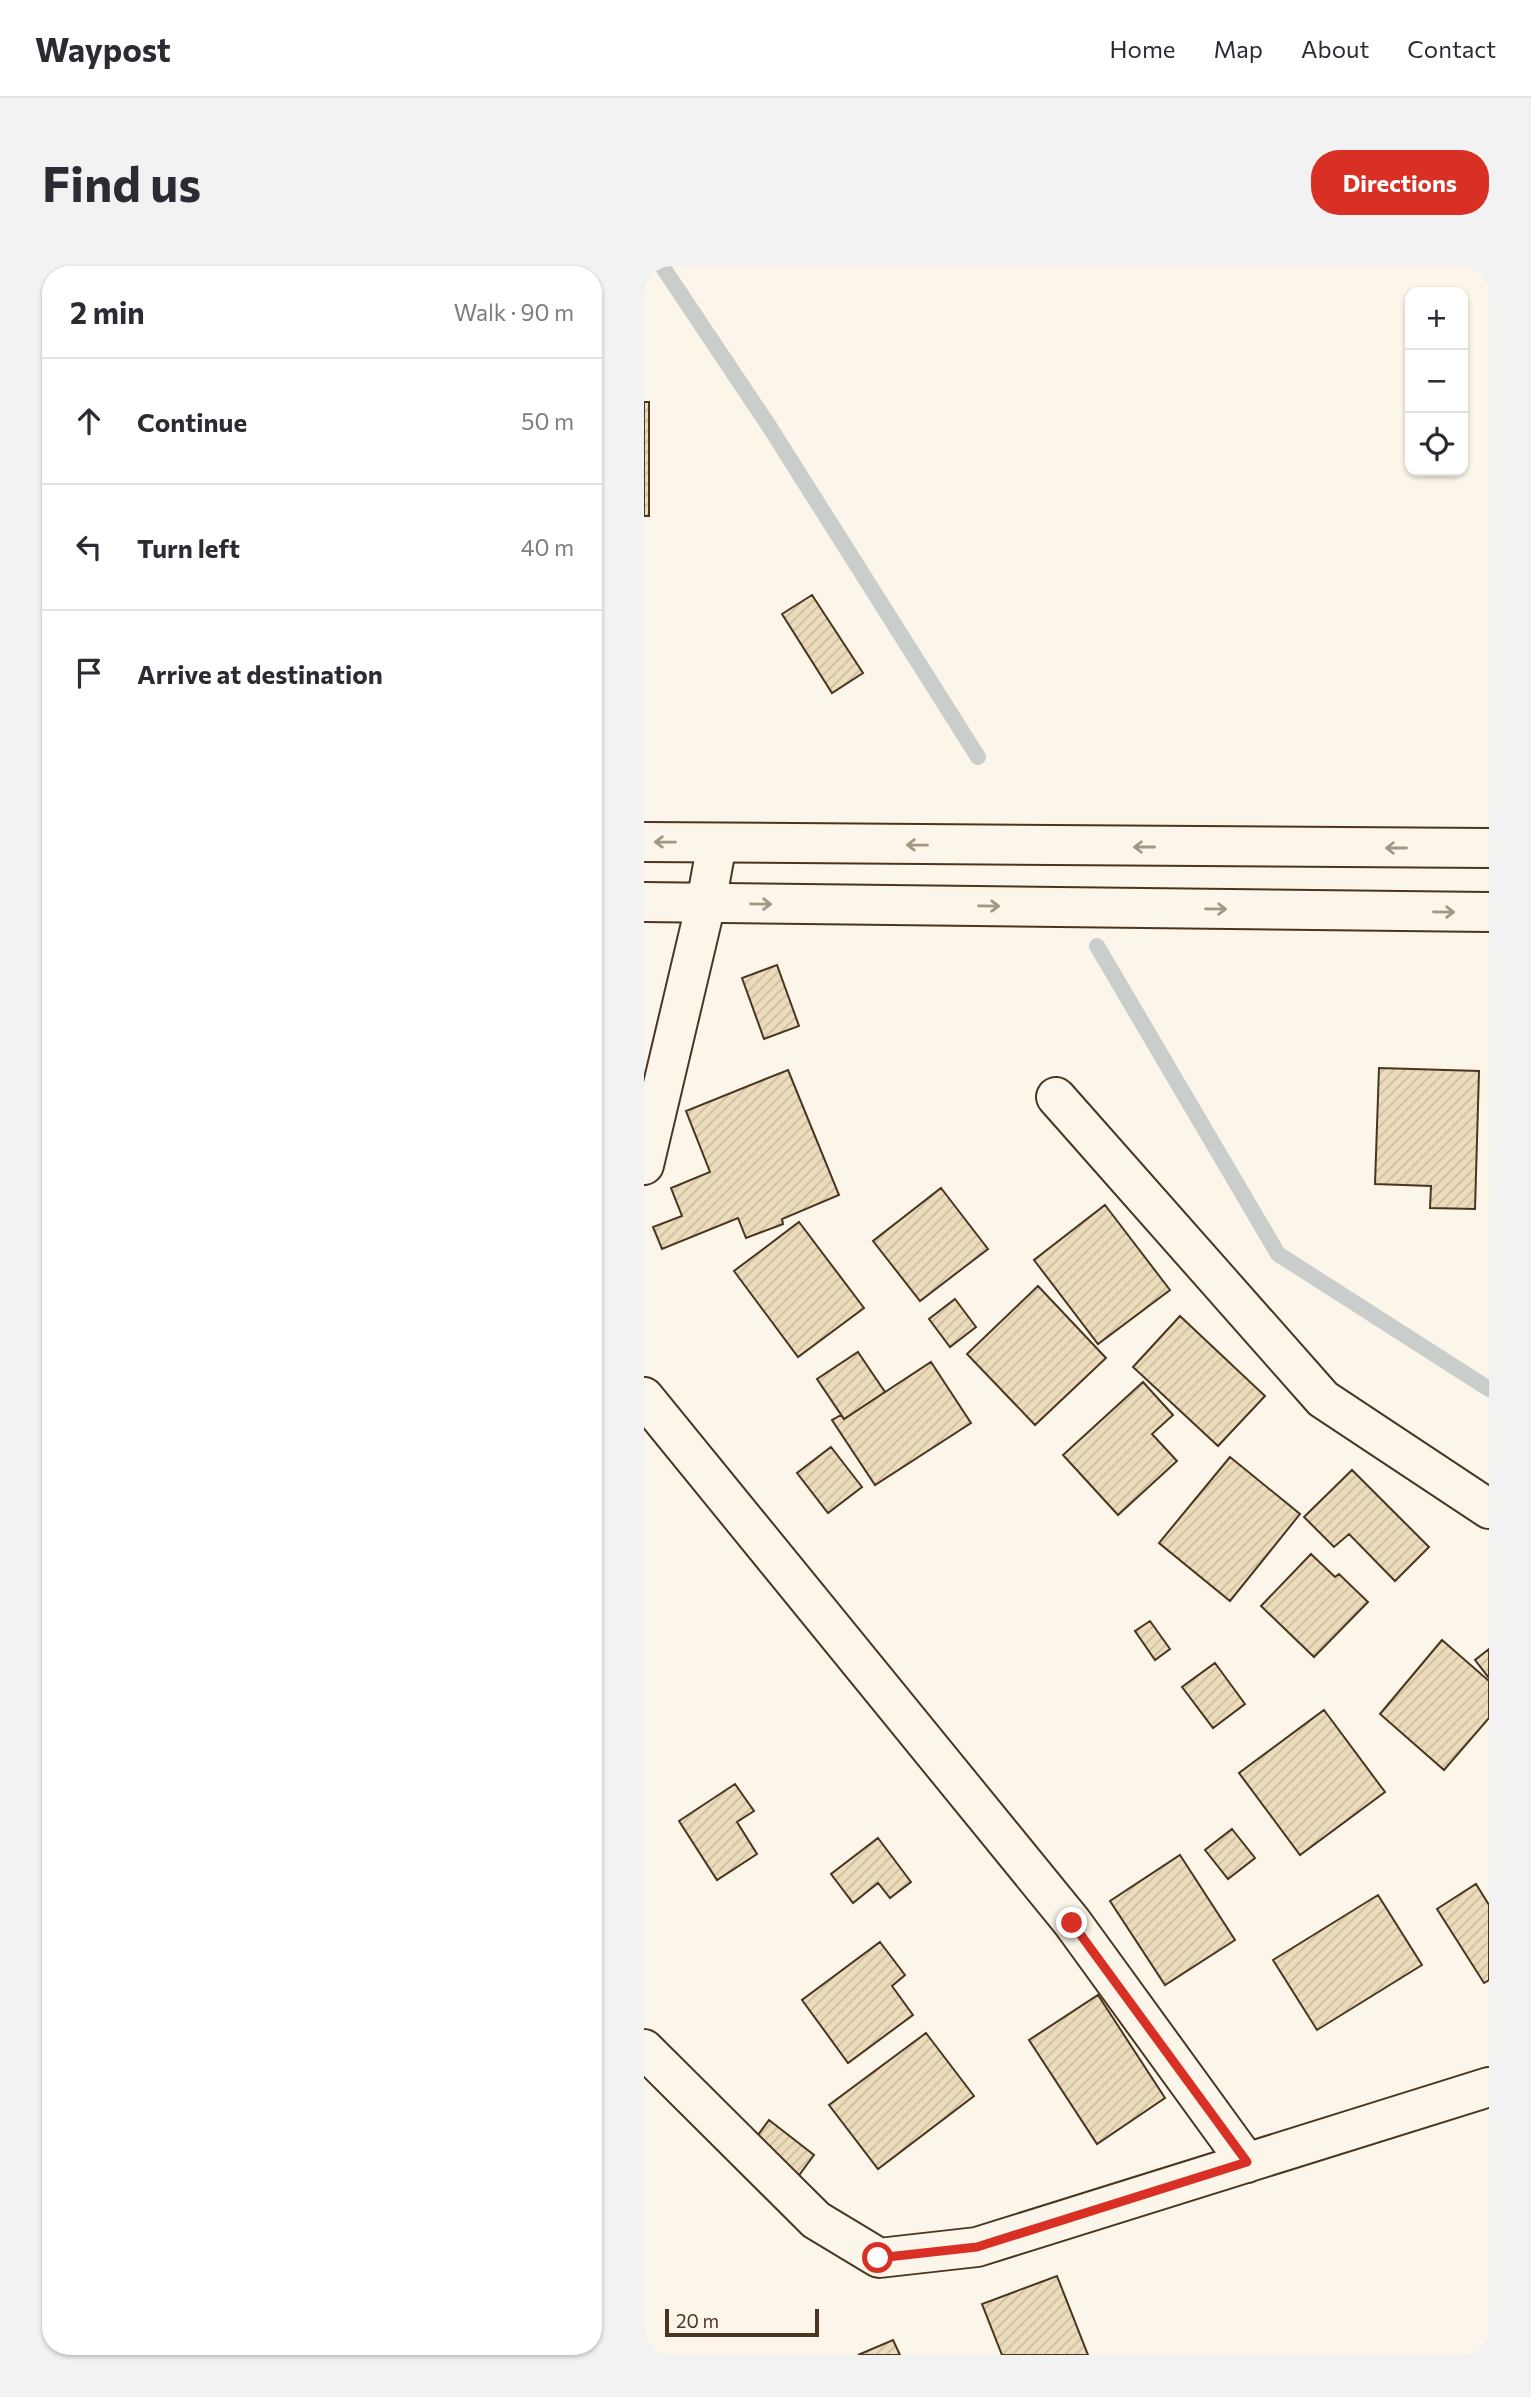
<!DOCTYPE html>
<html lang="en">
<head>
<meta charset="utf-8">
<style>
	body { margin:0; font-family:Commissioner,sans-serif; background:#f2f2f3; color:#2b2b33 }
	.controls { position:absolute; right:21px; top:21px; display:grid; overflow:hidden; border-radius:14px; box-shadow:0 2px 5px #0004 }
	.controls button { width:63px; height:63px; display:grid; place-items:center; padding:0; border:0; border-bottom:2px solid #e1e1e2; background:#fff; color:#2b2b33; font:35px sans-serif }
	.scale { position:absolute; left:21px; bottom:18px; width:154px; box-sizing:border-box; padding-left:7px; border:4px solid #4a3520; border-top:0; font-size:19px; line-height:24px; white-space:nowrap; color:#4a3520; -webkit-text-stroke:5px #fbf6e9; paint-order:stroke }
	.stop { position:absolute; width:21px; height:21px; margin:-16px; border:5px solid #d93025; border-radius:50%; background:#fff }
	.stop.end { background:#d93025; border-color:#fff; box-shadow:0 2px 7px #0008 }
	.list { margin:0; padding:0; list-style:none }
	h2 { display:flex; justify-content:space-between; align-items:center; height:91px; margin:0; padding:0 28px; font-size:30px }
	h2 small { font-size:23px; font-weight:400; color:#7c7c81 }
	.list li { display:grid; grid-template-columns:46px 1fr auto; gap:21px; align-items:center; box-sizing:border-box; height:126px; padding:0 28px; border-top:2px solid #e1e1e2 }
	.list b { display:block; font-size:26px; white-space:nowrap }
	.list em { font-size:23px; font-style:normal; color:#7c7c81 }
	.icon { flex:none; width:38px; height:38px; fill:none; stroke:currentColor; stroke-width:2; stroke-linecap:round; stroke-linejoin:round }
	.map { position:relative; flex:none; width:845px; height:2089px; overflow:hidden; border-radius:28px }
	header { display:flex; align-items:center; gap:42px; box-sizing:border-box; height:98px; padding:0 35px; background:#fff; border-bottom:2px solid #e1e1e2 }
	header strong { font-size:33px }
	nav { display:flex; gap:38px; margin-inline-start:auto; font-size:24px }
	.intro { display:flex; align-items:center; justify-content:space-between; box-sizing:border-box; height:168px; padding:0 42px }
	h1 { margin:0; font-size:49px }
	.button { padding:18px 32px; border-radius:28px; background:#d93025; color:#fff; font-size:24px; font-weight:700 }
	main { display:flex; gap:42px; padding:0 42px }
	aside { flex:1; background:#fff; border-radius:28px; box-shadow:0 2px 5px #0004 }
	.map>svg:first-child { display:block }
</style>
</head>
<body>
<header>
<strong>Waypost</strong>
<nav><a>Home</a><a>Map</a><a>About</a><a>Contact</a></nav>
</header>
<div class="intro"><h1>Find us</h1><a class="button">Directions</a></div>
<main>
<aside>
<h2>2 min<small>Walk · 90 m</small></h2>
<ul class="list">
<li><svg class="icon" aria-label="ahead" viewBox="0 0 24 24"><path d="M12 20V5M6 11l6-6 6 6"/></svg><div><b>Continue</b></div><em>50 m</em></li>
<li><svg class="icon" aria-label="left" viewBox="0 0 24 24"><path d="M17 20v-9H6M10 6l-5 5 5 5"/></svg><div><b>Turn left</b></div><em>40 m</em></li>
<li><svg class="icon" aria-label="arrive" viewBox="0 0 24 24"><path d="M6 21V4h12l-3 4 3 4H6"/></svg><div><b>Arrive at destination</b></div></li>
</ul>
</aside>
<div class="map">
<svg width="845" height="2089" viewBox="0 0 845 2089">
	<defs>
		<pattern id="building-hatch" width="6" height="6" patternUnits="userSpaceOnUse" patternTransform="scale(1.75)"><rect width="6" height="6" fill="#ecdcbc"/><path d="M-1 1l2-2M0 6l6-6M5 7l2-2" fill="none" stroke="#ccbda1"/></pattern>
	</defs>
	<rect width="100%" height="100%" fill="#fbf6e9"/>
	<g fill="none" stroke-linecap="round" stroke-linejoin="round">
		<path stroke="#c9cecd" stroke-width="16" d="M18,0L125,160L334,491
			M453,680L634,988L845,1123"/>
	</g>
	<path fill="url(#building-hatch)" stroke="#4a3520" stroke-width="2" d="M0,136H5V250H0Z
		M168,329L219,407L188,427L138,348Z
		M133,699L155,760L120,773L98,712Z
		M735,802L835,805L831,943L786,942L787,920L731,918Z
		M144,804L195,929L138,953L139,958L102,972L94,952L18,983L9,961L38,950L27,922L66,906L42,845Z
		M297,922L344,983L276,1035L229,975Z
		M461,939L526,1024L454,1078L390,994Z
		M155,956L220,1042L154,1091L90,1005Z
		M394,1020L462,1092L391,1159L323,1088Z
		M311,1033L332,1061L306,1081L285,1053Z
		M536,1050L621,1130L574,1180L489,1101Z
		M214,1086L241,1126L200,1153L173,1113Z
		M287,1096L327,1157L231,1219L188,1154L197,1149L200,1153Z
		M499,1116L529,1149L508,1168L533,1195L474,1249L419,1189Z
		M187,1181L218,1221L184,1247L153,1207Z
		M586,1191L656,1248L586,1335L515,1277Z
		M708,1204L785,1281L751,1315L705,1268L690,1281L660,1251Z
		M667,1288L691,1311L695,1308L724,1336L670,1391L617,1340Z
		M506,1355L526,1383L511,1394L491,1365Z
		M798,1374L845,1415V1452L800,1504L736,1448Z
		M845,1383V1412L831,1394Z
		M571,1397L601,1438L569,1462L538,1421Z
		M680,1444L741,1526L656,1589L595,1507Z
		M91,1518L110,1545L93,1556L113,1588L73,1614L35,1555Z
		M588,1563L611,1592L584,1613L561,1584Z
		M234,1572L267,1616L246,1632L234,1617L209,1637L187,1608Z
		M536,1589L591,1674L521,1719L466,1635Z
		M832,1618L845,1639V1714L840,1717L793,1643Z
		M734,1629L778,1699L673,1764L629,1694Z
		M236,1676L261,1709L248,1720L269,1749L204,1797L158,1734Z
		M454,1729L521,1832L453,1878L385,1774Z
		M282,1767L330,1830L234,1903L185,1839Z
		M125,1854L170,1889L150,1916L105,1881Z
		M413,2010L444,2089H358L338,2038Z
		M249,2074L256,2089H214Z"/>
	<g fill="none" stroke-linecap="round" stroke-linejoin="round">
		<defs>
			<path id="street" d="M412,831L679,1133L845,1243
				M0,899L62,637L73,577
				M0,1131L428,1656L603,1897
				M0,1783L172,1954L235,1992L333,1981L845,1821"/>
			<path id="highway" d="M0,576L845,582
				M0,636L845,646"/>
		</defs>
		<use href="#street" stroke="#4a3520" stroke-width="42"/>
		<use href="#highway" stroke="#4a3520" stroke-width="42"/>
		<use href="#street" stroke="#fbf6e9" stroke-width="38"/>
		<use href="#highway" stroke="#fbf6e9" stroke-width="38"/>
	</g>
	<defs><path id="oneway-shaft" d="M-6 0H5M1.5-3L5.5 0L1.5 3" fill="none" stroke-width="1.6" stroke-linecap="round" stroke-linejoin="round" transform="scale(1.75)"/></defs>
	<g stroke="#a29684">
		<use href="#oneway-shaft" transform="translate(21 576) rotate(-179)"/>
		<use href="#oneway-shaft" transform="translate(273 579) rotate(-179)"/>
		<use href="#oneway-shaft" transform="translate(500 581) rotate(-180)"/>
		<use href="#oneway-shaft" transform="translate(752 582) rotate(-180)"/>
		<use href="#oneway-shaft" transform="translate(117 638) rotate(1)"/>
		<use href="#oneway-shaft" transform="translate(345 640) rotate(1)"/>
		<use href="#oneway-shaft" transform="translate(572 643) rotate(1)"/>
		<use href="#oneway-shaft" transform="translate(800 646) rotate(1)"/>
	</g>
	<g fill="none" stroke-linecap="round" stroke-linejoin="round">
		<path stroke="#d93025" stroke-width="9" d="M234,1992L333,1981L603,1896L428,1657"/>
	</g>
</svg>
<div class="controls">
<button>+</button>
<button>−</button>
<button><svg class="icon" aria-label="locate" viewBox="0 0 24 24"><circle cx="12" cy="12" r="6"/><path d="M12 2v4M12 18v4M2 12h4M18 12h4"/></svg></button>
</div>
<div class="scale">20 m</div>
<div class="stop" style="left:234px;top:1992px"></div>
<div class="stop end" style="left:428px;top:1657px"></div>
</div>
</main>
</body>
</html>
